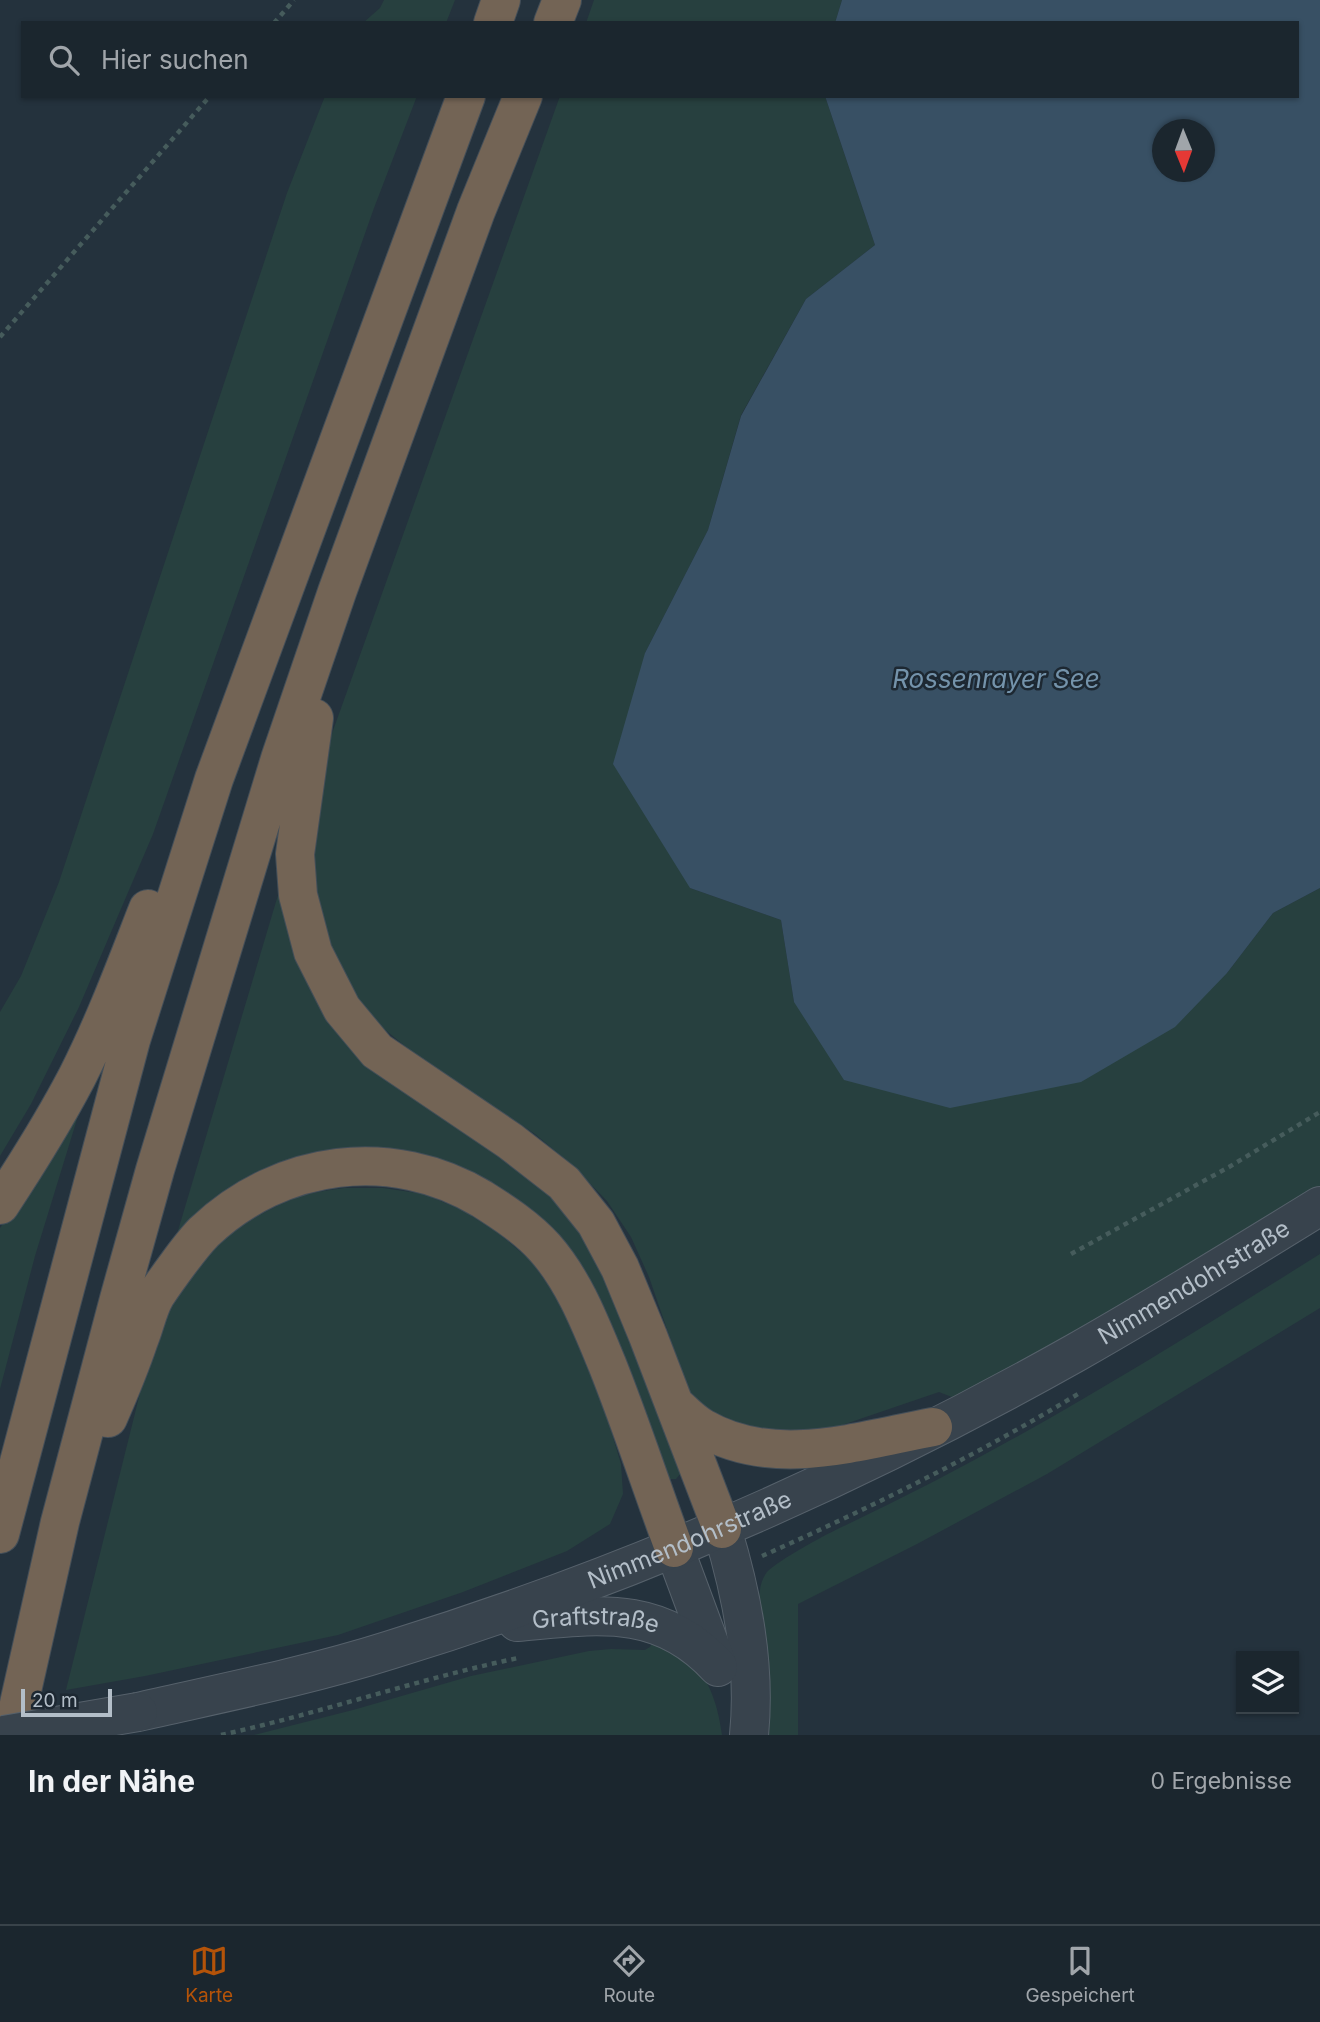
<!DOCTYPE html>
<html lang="de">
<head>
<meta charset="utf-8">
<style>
	body { margin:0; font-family:Inter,sans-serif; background:#242e36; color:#f1f3f6 }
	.controls { position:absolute; right:21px; bottom:21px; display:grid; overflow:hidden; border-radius:0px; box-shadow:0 2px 5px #0004 }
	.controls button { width:63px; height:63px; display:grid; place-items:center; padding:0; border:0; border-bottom:2px solid #39434a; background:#1b262e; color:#f1f3f6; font:35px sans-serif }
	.compass { position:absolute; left:1152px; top:119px; width:63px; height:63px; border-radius:50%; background:#1b262e; box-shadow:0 2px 5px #0004; rotate:179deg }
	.scale { position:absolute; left:21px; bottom:18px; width:91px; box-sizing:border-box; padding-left:7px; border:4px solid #b3bec8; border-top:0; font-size:19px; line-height:24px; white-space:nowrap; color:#b3bec8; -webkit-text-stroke:5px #1d2832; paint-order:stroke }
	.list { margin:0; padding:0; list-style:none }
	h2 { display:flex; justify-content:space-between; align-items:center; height:91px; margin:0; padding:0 28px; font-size:30px }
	h2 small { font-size:23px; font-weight:400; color:#a0a5aa }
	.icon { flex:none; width:38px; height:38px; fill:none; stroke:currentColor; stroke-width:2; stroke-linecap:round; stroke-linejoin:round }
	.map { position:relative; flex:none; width:1320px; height:1735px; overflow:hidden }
	.search { position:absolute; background:#1b262e; box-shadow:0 2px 5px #0004; left:21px; right:21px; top:21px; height:77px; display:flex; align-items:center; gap:18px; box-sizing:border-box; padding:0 24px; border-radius:0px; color:#a0a5aa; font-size:26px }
	.sheet { height:189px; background:#1b262e }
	nav { display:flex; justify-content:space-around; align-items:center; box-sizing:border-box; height:98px; border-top:2px solid #39434a; background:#1b262e; font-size:19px; color:#a0a5aa }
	nav a { display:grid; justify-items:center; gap:4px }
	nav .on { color:#b45309 }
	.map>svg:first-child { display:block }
</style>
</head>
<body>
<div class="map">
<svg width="1320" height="1735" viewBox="0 0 1320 1735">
	<rect width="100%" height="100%" fill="#24323d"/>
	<path fill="#27403f" d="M384,0H455L446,23H363L380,8Z
		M594,0H842L835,23H586Z
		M325,96H417L374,208L153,834L79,1007L31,1104L0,1156V1012L21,976L59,882L287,193Z
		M560,96H825L875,245L806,299L741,415L708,530L645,653L690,888L781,920L794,1002L1227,973L1273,913L1320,888V1206L975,1406L939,1392L813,1435L760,1437L702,1409L687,1387L649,1277L631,1237L607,1201L573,1166L535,1134L417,1056L383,1028L357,998L326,937L316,899L314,859L330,739Z
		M281,885L297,956L530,1167L585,1224L681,1473L676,1479H670L660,1474L592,1297L401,1158L174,1244Z
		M86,1090L35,1256L0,1389V1228Z
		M344,1188H383L424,1194L462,1210L495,1230L530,1260L557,1297L576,1332L604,1407L621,1464L623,1494L610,1524L567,1551L463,1592L338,1635L145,1676L66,1690L154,1337C160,1324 166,1310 173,1298C202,1249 249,1215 301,1196C315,1192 330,1190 344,1188Z
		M1320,1254V1308L1047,1474L917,1544L798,1604V1735H769L759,1597C760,1588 761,1580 767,1572C777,1561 828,1533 844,1526C1010,1448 1165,1351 1320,1254Z
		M655,1638C668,1647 686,1656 696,1667C712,1685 719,1712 722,1735H254L353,1710L471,1676L589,1651L611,1649L645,1650L650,1647Z"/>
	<path fill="#385064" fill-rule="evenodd" d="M842,0H1320V888L1273,913L1227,973L1175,1027L1081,1082L950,1108L844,1080L794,1002L781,920L690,888L613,764L645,653L708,530L741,416L806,299L875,245L825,96H1297V23H835ZM1162,130H1204V172H1162Z"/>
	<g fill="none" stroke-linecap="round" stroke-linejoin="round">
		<defs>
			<g id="minor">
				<path d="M722,1529C742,1595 756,1665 749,1735"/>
				<path d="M674,1548L717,1664"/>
				<path id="s1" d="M517,1622C596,1615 659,1603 718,1667"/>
				<path id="s2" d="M138,1712C222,1693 308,1676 390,1650C628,1577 858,1475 1075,1353C1158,1306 1239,1256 1320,1206"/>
			</g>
			<path id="highway" d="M493,23L501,0
				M553,23L562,0
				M314,718L295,854L298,895L313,952L342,1009L377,1051L510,1141L564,1183L596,1223L620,1268L648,1336L722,1529
				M0,1205C27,1164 54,1121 77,1077C105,1022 126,965 148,909
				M674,1404C683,1412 692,1422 703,1428C774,1469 858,1441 933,1427
				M108,1418C119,1393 130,1367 139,1340C145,1326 148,1308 156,1295C166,1280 191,1245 204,1232C281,1159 392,1145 482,1199C504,1213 527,1228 545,1248C574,1281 590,1323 607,1364C631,1424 651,1486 674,1548
				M0,1534L131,1040L214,779L466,96
				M12,1735L60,1522L119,1299L155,1170L280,759L337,592L476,211L523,96"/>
		</defs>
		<use href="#minor" stroke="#56616b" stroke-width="40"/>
		<use href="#highway" stroke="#434e58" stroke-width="40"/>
		<path stroke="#465c5c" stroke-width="4.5" stroke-dasharray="5 5" stroke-linecap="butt" d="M274,23L294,0
			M0,337L210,96
			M1071,1254L1229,1167L1320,1112
			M762,1556C870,1508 977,1455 1078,1394
			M221,1735C321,1713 418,1679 518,1658"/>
		<use href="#minor" stroke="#38434d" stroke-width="38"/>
		<use href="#highway" stroke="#736455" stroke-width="38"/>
		<defs>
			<path id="minor-bridge" d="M4,1735L138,1712"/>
		</defs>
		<use href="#minor-bridge" stroke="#56616b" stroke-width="40" stroke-linecap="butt"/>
		<use href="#minor-bridge" stroke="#38434d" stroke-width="38"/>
	</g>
	<g text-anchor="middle" stroke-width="5" stroke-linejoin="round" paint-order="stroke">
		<g font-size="24" fill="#b3bec8" stroke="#1d2832">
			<text dy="8" stroke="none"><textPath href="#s2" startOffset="1146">Nimmendohrstraße</textPath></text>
			<text dy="8" stroke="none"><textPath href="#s2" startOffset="579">Nimmendohrstraße</textPath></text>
			<text dy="8" stroke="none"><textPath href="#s1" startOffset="79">Graftstraße</textPath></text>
		</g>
		<g font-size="26" font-style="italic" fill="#7493ab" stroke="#1d2832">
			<text x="996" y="688">Rossenrayer See</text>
		</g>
	</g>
</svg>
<div class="controls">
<button><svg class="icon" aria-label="layers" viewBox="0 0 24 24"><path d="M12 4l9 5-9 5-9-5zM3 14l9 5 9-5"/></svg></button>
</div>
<svg class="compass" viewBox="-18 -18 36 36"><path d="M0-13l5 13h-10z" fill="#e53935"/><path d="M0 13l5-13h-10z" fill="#a0a5aa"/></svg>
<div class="scale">20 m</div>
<div class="search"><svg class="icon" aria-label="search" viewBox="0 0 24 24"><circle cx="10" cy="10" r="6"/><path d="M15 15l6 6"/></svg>Hier suchen</div>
</div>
<section class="sheet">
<h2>In der Nähe<small>0 Ergebnisse</small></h2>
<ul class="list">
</ul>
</section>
<nav>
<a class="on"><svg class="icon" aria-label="map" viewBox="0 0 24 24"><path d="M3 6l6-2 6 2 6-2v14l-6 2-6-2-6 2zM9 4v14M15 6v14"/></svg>Karte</a>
<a><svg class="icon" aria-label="directions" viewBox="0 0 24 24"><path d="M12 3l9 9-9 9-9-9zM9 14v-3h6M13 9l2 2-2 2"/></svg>Route</a>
<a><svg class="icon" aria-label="saved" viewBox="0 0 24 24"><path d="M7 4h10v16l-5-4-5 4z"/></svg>Gespeichert</a>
</nav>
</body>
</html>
